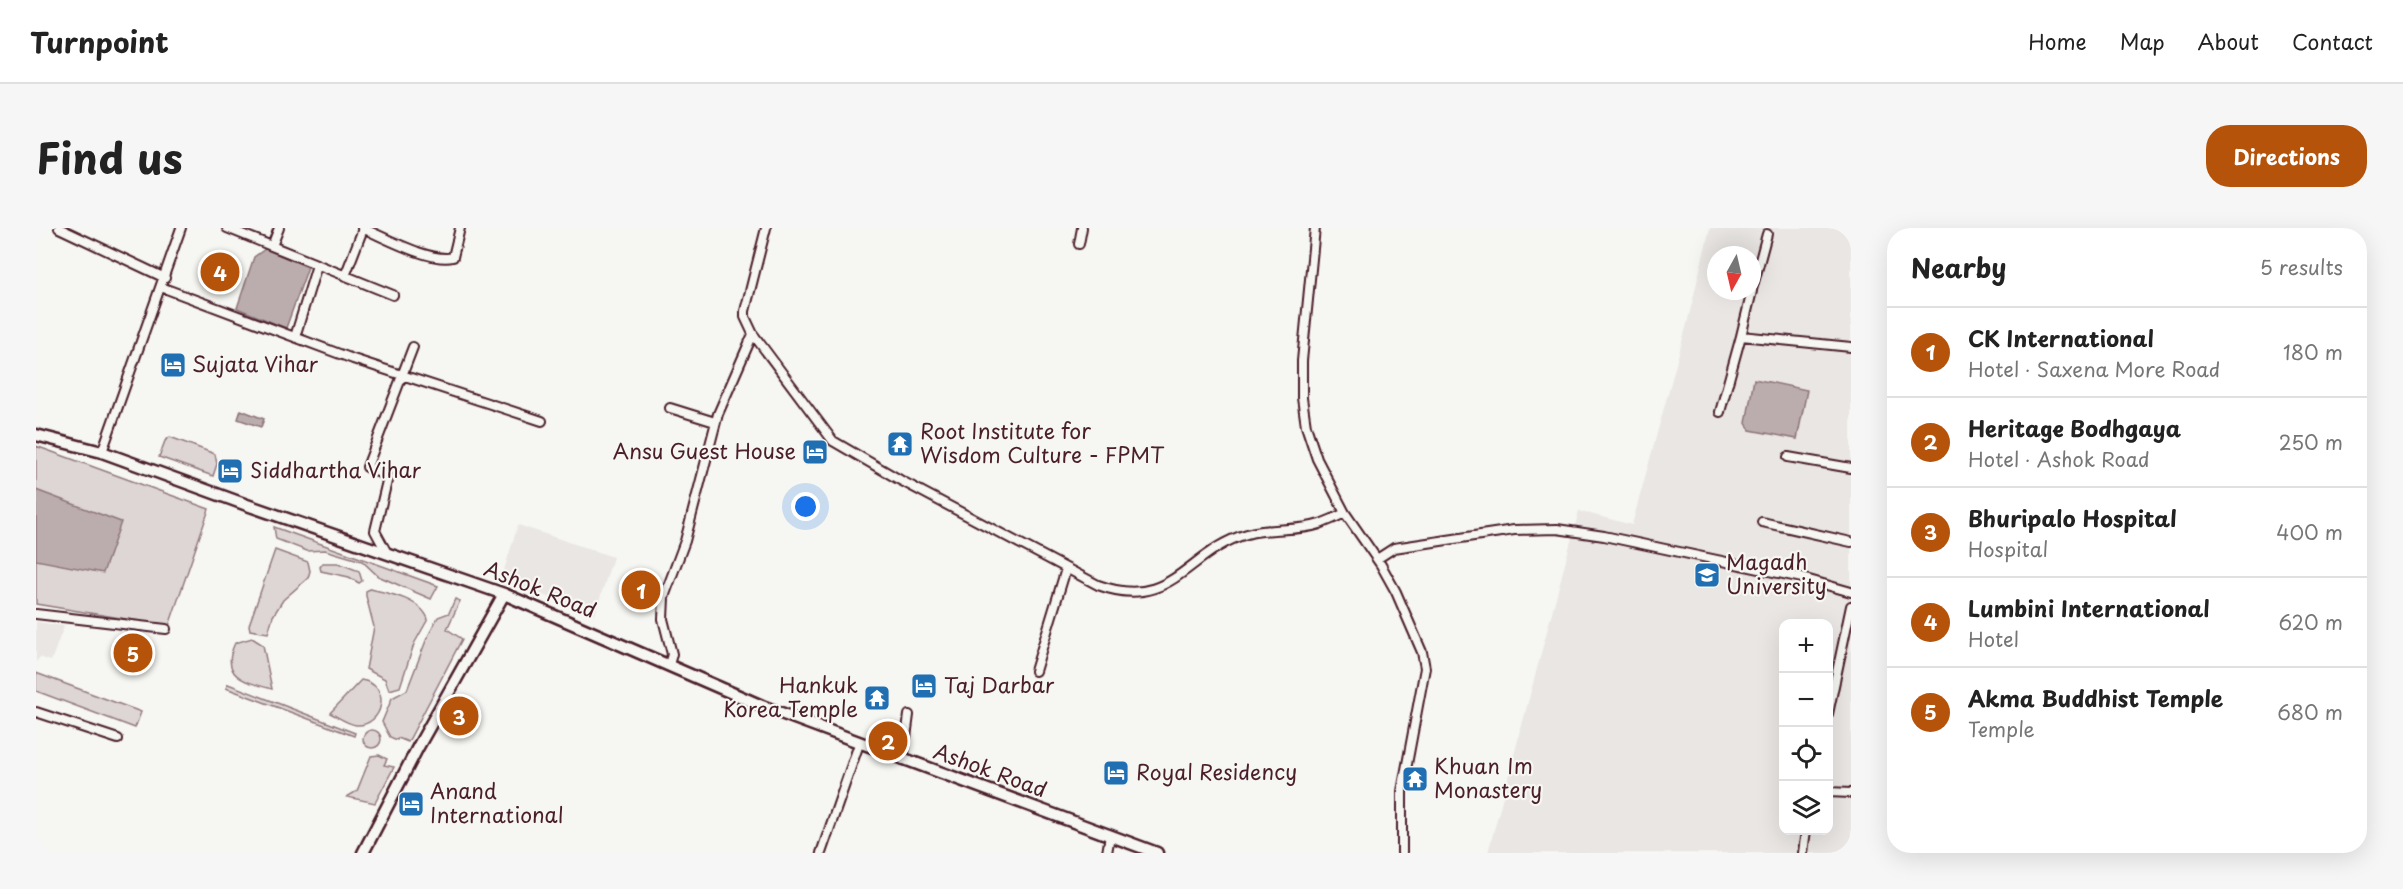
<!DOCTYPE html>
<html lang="en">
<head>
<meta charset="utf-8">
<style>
	body { margin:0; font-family:"Playpen Sans",sans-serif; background:#f6f6f6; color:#222 }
	.controls { position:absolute; right:18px; bottom:18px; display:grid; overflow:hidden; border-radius:12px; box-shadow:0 6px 24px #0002 }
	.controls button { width:54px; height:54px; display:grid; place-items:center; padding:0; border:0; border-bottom:2px solid #e0e0e0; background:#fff; color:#222; font:30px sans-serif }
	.compass { position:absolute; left:1671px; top:18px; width:54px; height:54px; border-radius:50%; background:#fff; box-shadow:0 6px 24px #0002; rotate:188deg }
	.you { position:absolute; left:770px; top:279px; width:21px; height:21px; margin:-15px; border:4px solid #fff; border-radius:50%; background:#1a73e8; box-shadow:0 0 0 9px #1a73e833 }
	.badge { display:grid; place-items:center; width:39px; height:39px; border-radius:50%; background:#b45309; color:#fff; font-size:20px; font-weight:700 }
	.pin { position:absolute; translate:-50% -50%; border:3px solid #fff; box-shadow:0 2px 6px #0006 }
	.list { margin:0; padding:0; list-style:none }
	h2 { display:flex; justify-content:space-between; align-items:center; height:78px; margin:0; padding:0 24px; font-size:26px }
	h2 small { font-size:20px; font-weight:400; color:#767676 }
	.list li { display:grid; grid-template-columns:39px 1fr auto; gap:18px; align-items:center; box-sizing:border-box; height:90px; padding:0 24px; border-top:2px solid #e0e0e0 }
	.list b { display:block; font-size:22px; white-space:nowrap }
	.list p { margin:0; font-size:20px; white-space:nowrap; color:#767676 }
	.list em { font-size:20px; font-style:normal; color:#767676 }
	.icon { flex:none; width:33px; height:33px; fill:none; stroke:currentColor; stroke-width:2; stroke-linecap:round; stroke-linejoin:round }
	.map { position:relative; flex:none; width:1815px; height:625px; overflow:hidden; border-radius:24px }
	header { display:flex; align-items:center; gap:36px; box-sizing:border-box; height:84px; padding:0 30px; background:#fff; border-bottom:2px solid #e0e0e0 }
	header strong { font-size:28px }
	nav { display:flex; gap:33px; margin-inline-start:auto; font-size:21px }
	.intro { display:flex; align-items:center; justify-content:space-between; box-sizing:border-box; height:144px; padding:0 36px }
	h1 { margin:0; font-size:42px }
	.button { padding:15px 27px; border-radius:24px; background:#b45309; color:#fff; font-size:21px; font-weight:700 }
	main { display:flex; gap:36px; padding:0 36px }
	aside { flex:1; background:#fff; border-radius:24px; box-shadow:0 6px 24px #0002 }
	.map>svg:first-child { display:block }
</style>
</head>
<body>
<header>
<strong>Turnpoint</strong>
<nav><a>Home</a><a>Map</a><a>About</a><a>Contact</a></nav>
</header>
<div class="intro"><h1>Find us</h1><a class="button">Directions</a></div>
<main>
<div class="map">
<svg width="1815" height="625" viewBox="0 0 1815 625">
	<rect width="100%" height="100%" fill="#f6f6f2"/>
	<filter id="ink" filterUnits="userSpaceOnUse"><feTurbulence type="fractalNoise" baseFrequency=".0167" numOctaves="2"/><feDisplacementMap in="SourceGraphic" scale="12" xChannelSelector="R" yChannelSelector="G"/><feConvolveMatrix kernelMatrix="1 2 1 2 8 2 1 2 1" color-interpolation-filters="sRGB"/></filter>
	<g filter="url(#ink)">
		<path fill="#e9e6e3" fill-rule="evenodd" d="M1674,0H1815V625H1452L1543,283L1596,297L1651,96ZM1680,27H1716V63H1680ZM1748,395H1792V602H1748Z
			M482,297L577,329L559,386L465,352Z
			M0,394L28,398L15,433L4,429L0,434Z"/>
		<path fill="#ddd6d5" stroke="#947a80" stroke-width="1.5" d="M134,209L179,226L181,236L177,248L123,229L129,213Z
			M0,218L173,281L133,398L0,376Z
			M238,299L402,358L395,371L342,348L326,333L289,322L271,323L240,311Z
			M239,322L272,334L274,343L272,350L247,372L237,388L232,405L214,402L213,397Z
			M287,335H302L323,343L326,353L323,355L313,349L285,343L284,339Z
			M334,361C352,365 385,371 392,391L378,416L364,459L353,462L349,451L330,441L338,399L330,368V363Z
			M419,371L424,373L411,401L426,411L372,514L362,510L361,512L354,509L346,494L356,470L371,462L391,410L402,389L413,385Z
			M216,410L227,417L236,461C210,454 183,449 199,415Z
			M0,445L105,484L99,500L0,463Z
			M325,452C357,457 347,499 320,497C311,496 302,489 294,485Z
			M192,456L319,505L318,508L190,460Z
			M327 511a9 9 0 1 1 18 0a9 9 0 1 1-18 0Z
			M343,527L351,531L348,537L358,539L339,575L311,569L321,563L335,528Z"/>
		<path fill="#bbadae" stroke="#8e747a" stroke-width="1.5" d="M229,21L272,39L250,100L201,80L218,29Z
			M1718,151L1771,162L1761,211L1714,202L1710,195Z
			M205,182L228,191L225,199L202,191Z
			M0,262L85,294L67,345L0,332Z"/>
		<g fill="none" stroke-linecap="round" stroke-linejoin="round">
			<defs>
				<path id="street" d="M23,0L129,50
					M191,0L357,67
					M326,0C348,9 395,35 417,29L424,0
					M730,0L709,83V89L717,106L797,213L864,252L1062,357C1136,384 1151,323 1211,306C1234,299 1261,304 1284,296C1292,293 1301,289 1309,285
					M1279,0L1266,133V170L1270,198L1281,231L1309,285L1345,337L1360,364L1386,424L1389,440L1366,563V625
					M1043,16L1046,0
					M236,18L243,0
					M309,48L327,1
					M125,59L317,131L506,193
					M1716,62L1731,6
					M1716,63L1705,108L1815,119
					M259,109L281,37
					M634,180L679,194
					M1684,184L1705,108
					M66,224L145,0
					M1752,229L1815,240
					M1726,294L1815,314
					M351,325L339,303L352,249L331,239L377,119
					M1341,331L1358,320L1478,302L1521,301L1568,308L1766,350L1815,364
					M0,386L130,401
					M633,437L636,426L627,391L628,369L649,313L682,186L717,106
					M999,443L1030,341
					M0,484L82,511
					M1792,486L1815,378
					M867,532L873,487
					M1792,564L1815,565
					M785,625L823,516
					M1071,625L1074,607
					M1767,625L1770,602"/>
				<path id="secondary" d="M0,207L66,224L211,277L468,366L726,478L1121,625
					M327,625L382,519L468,366"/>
			</defs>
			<use href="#street" stroke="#4a1f2b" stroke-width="12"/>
			<use href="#secondary" stroke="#4a1f2b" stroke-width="15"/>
			<use href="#street" stroke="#f6f6f2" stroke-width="8"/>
			<use href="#secondary" stroke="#f6f6f2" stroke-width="10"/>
		</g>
	</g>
	<defs>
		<symbol id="hotel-square" viewBox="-11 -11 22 22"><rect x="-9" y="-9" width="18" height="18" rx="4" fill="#1f6fb2" stroke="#f6f6f2"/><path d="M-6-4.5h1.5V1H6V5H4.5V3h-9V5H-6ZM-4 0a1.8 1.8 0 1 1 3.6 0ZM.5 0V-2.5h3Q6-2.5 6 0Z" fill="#fff"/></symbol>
		<symbol id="temple-square" viewBox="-11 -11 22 22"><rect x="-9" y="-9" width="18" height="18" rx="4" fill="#1f6fb2" stroke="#f6f6f2"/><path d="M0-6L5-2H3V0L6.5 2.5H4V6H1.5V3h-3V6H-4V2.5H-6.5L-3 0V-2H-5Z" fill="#fff"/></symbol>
		<symbol id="university-square" viewBox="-11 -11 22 22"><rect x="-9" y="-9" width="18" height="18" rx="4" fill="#1f6fb2" stroke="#f6f6f2"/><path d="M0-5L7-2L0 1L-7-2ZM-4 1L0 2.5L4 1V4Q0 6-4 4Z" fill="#fff"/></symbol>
	</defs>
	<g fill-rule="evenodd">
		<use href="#hotel-square" x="122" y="122" width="30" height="30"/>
		<use href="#temple-square" x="849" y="201" width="30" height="30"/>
		<use href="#hotel-square" x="764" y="209" width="30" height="30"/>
		<use href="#hotel-square" x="179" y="228" width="30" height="30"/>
		<use href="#university-square" x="1656" y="332" width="30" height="30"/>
		<use href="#hotel-square" x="873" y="443" width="30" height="30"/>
		<use href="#temple-square" x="826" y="455" width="30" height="30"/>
		<use href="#hotel-square" x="1065" y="530" width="30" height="30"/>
		<use href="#temple-square" x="1364" y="536" width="30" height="30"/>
		<use href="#hotel-square" x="360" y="561" width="30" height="30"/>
	</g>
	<g text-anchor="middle" stroke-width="4.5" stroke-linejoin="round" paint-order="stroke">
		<g font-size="21" fill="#4a1f2b" stroke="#f6f6f2" text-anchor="start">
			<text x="156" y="144">Sujata Vihar</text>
			<text x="884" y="211">Root Institute for<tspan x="884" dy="24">Wisdom Culture - FPMT</tspan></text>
			<text x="760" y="231" text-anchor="end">Ansu Guest House</text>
			<text x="214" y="250">Siddhartha Vihar</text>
			<text x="1690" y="342">Magadh<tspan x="1690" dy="24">University</tspan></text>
			<text x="822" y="465" text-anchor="end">Hankuk<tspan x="822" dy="24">Korea Temple</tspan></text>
			<text x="908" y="465">Taj Darbar</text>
			<text x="1398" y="546">Khuan Im<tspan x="1398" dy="24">Monastery</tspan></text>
			<text x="1100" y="552">Royal Residency</text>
			<text x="394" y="571">Anand<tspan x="394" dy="24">International</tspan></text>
		</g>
		<g font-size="21" fill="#4a1f2b" stroke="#f6f6f2">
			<text transform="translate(504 362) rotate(22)" y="7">Ashok Road</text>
			<text transform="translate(954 543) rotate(20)" y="7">Ashok Road</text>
		</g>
	</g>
</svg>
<div class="controls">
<button>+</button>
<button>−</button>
<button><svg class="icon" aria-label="locate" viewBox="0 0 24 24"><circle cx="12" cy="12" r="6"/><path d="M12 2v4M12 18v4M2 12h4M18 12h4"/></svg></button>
<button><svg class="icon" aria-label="layers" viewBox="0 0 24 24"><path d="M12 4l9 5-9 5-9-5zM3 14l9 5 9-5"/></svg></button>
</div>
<svg class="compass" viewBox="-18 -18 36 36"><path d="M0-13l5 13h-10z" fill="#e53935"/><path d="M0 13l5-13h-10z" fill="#767676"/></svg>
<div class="you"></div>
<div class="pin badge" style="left:605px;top:362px">1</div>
<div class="pin badge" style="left:852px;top:513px">2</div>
<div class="pin badge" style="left:423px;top:488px">3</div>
<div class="pin badge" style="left:184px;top:44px">4</div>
<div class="pin badge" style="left:97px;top:425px">5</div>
</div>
<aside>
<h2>Nearby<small>5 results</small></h2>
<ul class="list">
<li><span class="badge">1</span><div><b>CK International</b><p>Hotel · Saxena More Road</p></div><em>180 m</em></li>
<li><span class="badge">2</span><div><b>Heritage Bodhgaya</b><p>Hotel · Ashok Road</p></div><em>250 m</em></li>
<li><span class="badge">3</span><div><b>Bhuripalo Hospital</b><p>Hospital</p></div><em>400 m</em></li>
<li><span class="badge">4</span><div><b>Lumbini International</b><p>Hotel</p></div><em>620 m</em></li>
<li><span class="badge">5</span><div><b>Akma Buddhist Temple</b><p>Temple</p></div><em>680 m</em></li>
</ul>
</aside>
</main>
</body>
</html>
